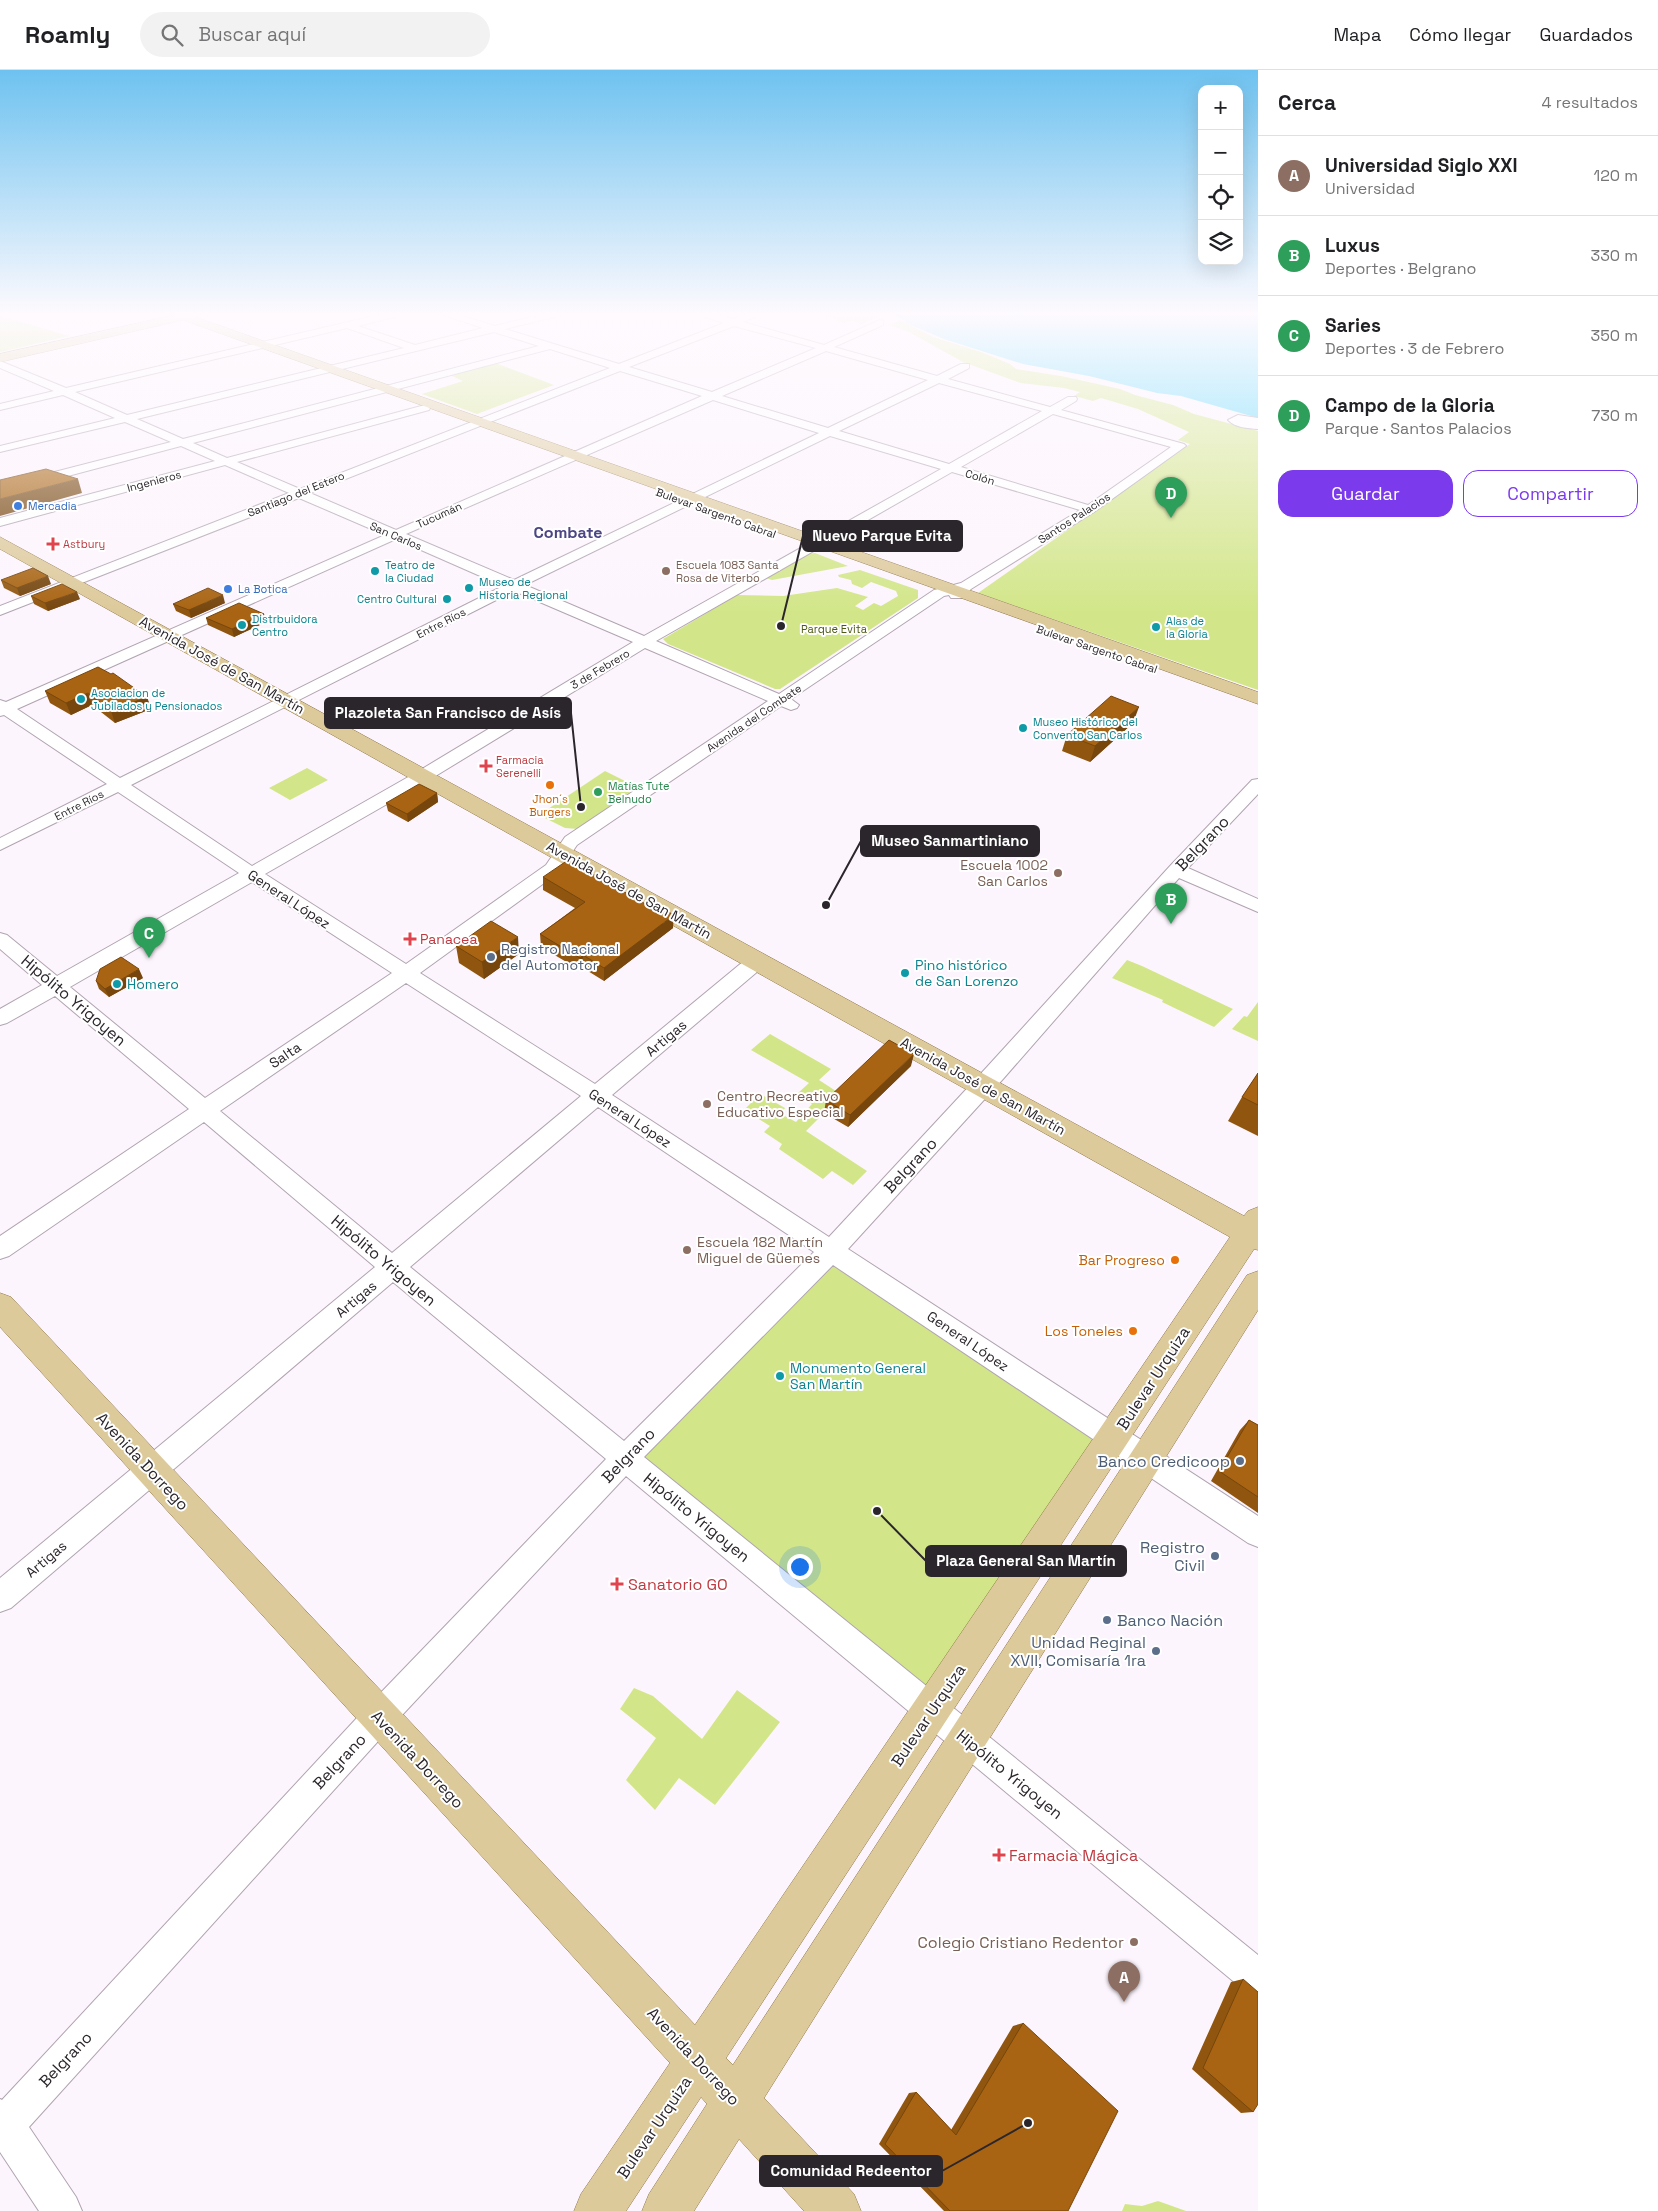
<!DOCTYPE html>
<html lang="es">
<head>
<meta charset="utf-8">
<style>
	body { margin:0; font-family:"Space Grotesk",sans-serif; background:#f2f2f2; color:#202124 }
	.controls { position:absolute; right:15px; top:15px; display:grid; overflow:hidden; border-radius:10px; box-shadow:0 5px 20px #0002 }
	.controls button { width:45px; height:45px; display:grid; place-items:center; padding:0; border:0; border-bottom:1px solid #e0e0e0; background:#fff; color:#202124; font:25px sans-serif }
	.you { position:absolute; left:799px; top:1496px; width:18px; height:18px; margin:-12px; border:4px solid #fff; border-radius:50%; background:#1a73e8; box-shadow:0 0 0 8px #1a73e833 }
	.badge { display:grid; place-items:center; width:32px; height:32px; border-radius:50%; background:#7c3aed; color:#fff; font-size:16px; font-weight:700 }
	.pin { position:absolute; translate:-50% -41px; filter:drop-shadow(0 1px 2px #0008) }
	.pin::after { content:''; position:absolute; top:26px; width:18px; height:15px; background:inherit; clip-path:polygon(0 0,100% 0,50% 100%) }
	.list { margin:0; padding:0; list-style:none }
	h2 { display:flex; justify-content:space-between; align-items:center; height:65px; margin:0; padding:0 20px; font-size:21px }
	h2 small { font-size:16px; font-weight:400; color:#757577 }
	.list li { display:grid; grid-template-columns:32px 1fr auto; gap:15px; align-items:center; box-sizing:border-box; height:80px; padding:0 20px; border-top:1px solid #e0e0e0 }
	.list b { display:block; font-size:19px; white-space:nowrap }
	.list p { margin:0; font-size:16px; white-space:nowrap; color:#757577 }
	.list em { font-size:16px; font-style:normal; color:#757577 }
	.actions { display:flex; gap:10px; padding:15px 20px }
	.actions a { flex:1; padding:11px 0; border:1px solid #7c3aed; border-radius:15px; text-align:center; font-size:18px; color:#7c3aed }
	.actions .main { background:#7c3aed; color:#fff }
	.icon { flex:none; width:28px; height:28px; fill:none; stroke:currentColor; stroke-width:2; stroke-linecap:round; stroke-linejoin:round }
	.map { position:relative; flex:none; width:1258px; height:2141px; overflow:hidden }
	header { display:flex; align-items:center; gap:30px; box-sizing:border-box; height:70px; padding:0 25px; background:#fff; border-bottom:1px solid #e0e0e0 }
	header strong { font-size:24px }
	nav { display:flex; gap:28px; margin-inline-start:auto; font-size:18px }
	.search { width:350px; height:45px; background:#f2f2f2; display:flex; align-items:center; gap:12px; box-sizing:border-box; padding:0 18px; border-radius:28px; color:#757577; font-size:19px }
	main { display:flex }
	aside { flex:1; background:#fff }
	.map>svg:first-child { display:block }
</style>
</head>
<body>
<header>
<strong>Roamly</strong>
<div class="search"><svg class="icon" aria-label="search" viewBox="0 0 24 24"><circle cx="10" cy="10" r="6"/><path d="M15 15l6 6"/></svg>Buscar aquí</div>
<nav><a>Mapa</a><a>Cómo llegar</a><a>Guardados</a></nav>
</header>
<main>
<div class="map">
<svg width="1258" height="2141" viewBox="0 0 1258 2141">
	<rect width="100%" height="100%" fill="#fdf5fd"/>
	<path fill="#d2e689" d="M825,242H877L883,244L862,254L851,251L844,253L835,251L837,249L818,245Z
		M0,246L69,266L0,282Z
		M900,250L933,267L981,282L1010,294L1016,299L1061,306L1120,319L1135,325L1173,335L1194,344L1258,361V620L978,523L1190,374L1178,370L1189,362L1138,339L1101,328L1093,331L1074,326L1080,322L1064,318L1021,313L963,292L907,261L889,255Z
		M495,293L554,315L477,344L422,324L463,311L450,305Z
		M815,483L848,496L772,510L766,508L805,484Z
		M860,500L918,520V528L780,619H775L668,574L663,569L737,525L783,526L837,518L868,527L855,536L863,540L874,533L881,536L898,526L896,521L871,512L862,518L852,514L851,510L839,507L838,505Z
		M307,698L328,710L290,730L269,718Z
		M605,701L637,717L578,759L565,758L539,745Z
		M1127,890L1142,896L1233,939L1214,957L1162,932L1163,930L1112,908Z
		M1258,932V971L1232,959L1244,946L1247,947Z
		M770,964L831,999L819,1010L842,1025L806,1061L867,1101L853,1115L832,1101L823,1109L779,1079L782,1074L764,1062L770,1056L744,1040L760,1024L785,1038L781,1044L796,1052L812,1034L798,1023L809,1013L751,980Z
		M831,1181L1114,1368L932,1640L625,1388Z
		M634,1618L653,1626L702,1669L737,1620L780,1652L715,1735L679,1708L655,1740L626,1710L656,1668L620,1639Z
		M1158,2131L1186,2141H1122L1125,2134L1142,2136Z"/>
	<path fill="#57d7fd" d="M890,242H1258V348L1181,326L1157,323L1089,306L1023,294L944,269L911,255Z"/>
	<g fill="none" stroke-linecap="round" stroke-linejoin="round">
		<defs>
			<path id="minor" d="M190,242H208L184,249L179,246Z
				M391,242H408L406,244L358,256L415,275L483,258L435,242H450L495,256L552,242H568L566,244L505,259L619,294L724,253L690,242H705L733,249L752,242H765L743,252L824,275L880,250L883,251V255L834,277L937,306L961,294H969V298L948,309L1050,337L1068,327H1076L1077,329L1076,331L1061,340L1184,374L1186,376L1094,442L971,519L961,528H951L949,525L944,526L791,629L799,635L797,638L791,640L781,636L577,775L558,803L420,903L595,1014L750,886L757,884L764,886L767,891L764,896L612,1025L829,1167L987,997L1170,796L1252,710L1258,709V724L1188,798L1258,829V842L1179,808L1003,1009L848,1179L1258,1446V1477L1248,1473L833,1195L644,1387L1258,1885V1926L1245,1921L626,1406L390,1658L29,2057L76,2127L82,2141H39L0,2082V2029L2,2030L368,1636L606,1389L393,1212L11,1538L0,1542V1508L375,1197L204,1052L9,1186L0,1189V1166L189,1039L55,926L7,953L0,955V939L42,915L0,879V863L7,865L57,906L239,803L118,722L0,780V768L107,714L4,645L0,646V630L6,632L385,465L299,428L0,545V536L289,423L225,395L0,456V448L215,391L181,376L0,424V416L171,372L125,352L0,382V376L115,348L63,325L0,340V334L54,321L0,298V291L66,318ZM734,256L816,278L712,322L629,297ZM347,258L404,278L127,345L75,322ZM494,262L539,276L183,369L137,349ZM550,279L610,298L300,419L237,392L429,340L430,338L425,335L227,388L193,373ZM826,281L928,310L828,358L722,326ZM620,301L702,326L396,460L310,423ZM939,313L1042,341L949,394L839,361ZM713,330L819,363L514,510L406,464ZM1053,344L1171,377L1088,435L961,397ZM830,366L941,399L644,566L525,515ZM952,402L1080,440L961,513L934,520L779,624L656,571ZM396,469L503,516L120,708L17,639ZM514,521L633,572L417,702L252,796L131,715ZM645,578L768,631L565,767L546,795L406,894L265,804L429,710ZM252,812L392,903L205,1028L70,917ZM406,913L581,1026L392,1183L220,1041ZM598,1037L814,1182L624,1371L410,1197Z
				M1238,345L1258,348V359C1247,358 1236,358 1228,350Z"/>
			<path id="major" d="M184,243L1258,622V634L183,250L0,292V284Z
				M0,467L1244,1146L1248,1141L1258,1137V1180L1254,1179L726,1988L733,1995L1247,1205L1258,1201V1240L764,2028L854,2124L861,2141H804L739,2069L694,2141H642L649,2124L707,2034L701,2027L626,2141H574L581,2124L670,1993L0,1257V1223L11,1227L695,1955L1230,1167L0,479Z"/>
		</defs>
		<use href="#minor" stroke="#b0a4b1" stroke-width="2"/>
		<use href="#major" stroke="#907949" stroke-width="1"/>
		<use href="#minor" fill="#fff" fill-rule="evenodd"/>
		<use href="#major" fill="#ddca9b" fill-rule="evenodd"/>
	</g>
	<path fill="#90560f" d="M1,510L51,514L20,526L4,518Z
		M31,526L80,529L48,541L34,534Z
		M225,533L191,548L176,541L173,534Z
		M264,544L266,552L234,567L208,555L206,548Z
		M45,621L147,627L151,639L115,653L92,635L71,645L50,633Z
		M1133,653L1090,692L1062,681L1067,665Z
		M437,723L438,732L408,752L388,741L386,733Z
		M543,807L673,858L604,911L583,898L580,900L541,877L540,864L575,838L543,820Z
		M456,876L519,884L484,909L459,893Z
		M143,908L109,927L99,919L96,911Z
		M911,996L848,1057L824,1043L826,1030Z
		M1258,1003V1066L1228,1051L1242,1027Z
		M1249,1350L1258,1355V1443L1211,1411L1240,1360Z
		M1243,1909L1253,2042L1241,2043L1192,1999L1231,1912Z
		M1023,1953L1068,2141H944L879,2074L909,2023L916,2022L951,2060L1013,1956Z"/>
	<path fill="#76460d" d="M78,409L82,423L0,446V429Z
		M48,506L51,514L20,526L17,518Z
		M77,522L80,529L48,541L45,533Z
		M223,525L225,533L191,548L189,540Z
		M264,544L266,552L234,567L232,559Z
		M88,623L92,635L71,645L66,633Z
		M147,627L151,639L115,653L111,641Z
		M1139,637L1133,653L1090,692L1095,676Z
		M437,723L438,732L408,752L407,744Z
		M674,845L673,858L604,911V898Z
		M518,867L519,884L484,909L482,892Z
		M583,885V898L580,900V888Z
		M139,899L143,908L109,927L105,919Z
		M914,984L911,996L848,1057L850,1045Z"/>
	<path fill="#a86412" stroke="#76460d" d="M46,399L78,409L0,429V410Z
		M33,498L48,506L17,518L1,510Z
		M62,514L77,522L45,533L31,526Z
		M208,518L223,525L189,540L173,534Z
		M239,533L264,544L232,559L206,548Z
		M98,597L111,604L113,603L147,627L111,641L88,623L66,633L45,621Z
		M1111,626L1139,637L1095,676L1067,665Z
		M419,714L437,723L407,744L386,733Z
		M568,790L649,836L652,833L674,845L604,898L583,885L580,888L540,864L585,832L543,807Z
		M491,851L518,867L482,892L456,876Z
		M121,887L139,899L105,919L96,911L100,899Z
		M889,970L914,984L850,1045L826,1030Z
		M1258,1003V1035L1242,1027Z
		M1249,1350L1258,1355V1427L1219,1401Z
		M1243,1909L1258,1922V2034L1253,2042L1203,1998Z
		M1023,1953L1118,2041L1068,2141H950L885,2074L916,2022L956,2065Z"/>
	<linearGradient id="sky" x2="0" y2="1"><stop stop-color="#6ec2f0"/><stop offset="0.45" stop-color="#fefafe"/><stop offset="1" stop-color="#fefafe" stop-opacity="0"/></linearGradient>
	<rect width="1258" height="542" fill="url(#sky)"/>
	<g fill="#3f7fe0" stroke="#fff" stroke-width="2">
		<circle cx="18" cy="436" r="5"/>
		<circle cx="228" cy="519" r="5"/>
	</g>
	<g fill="#e0444e" stroke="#fff" stroke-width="2">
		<path d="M50.5 466.5h5v5h5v5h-5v5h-5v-5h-5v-5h5z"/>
		<path d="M483.5 688.5h5v5h5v5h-5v5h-5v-5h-5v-5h5z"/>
		<path d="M407.5 861.5h5v5h5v5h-5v5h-5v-5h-5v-5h5z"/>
		<path d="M614.5 1506.5h5v5h5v5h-5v5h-5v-5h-5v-5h5z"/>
		<path d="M996.5 1777.5h5v5h5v5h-5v5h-5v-5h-5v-5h5z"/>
	</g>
	<g fill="#0f9aa8" stroke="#fff" stroke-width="2">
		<circle cx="375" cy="501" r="5"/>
		<circle cx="469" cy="518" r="5"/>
		<circle cx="447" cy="529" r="5"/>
		<circle cx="242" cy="555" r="5"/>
		<circle cx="1156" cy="557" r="5"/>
		<circle cx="81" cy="629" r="5"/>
		<circle cx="1023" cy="658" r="5"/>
		<circle cx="905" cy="903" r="5"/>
		<circle cx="117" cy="914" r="5"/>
		<circle cx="780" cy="1306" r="5"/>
	</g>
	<g fill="#8d6e63" stroke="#fff" stroke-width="2">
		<circle cx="666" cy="501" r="5"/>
		<circle cx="1058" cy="803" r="5"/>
		<circle cx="707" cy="1034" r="5"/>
		<circle cx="687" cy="1180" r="5"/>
		<circle cx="1134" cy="1872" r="5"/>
	</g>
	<g fill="#e8710a" stroke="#fff" stroke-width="2">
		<circle cx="550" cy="715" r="5"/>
		<circle cx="1175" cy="1190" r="5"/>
		<circle cx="1133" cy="1261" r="5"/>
	</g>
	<circle fill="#2e9e5b" stroke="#fff" stroke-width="2" cx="598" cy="722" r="5"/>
	<g fill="#5c6f8a" stroke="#fff" stroke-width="2">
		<circle cx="491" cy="887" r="5"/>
		<circle cx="1240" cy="1391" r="5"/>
		<circle cx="1215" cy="1486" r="5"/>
		<circle cx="1107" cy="1550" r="5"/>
		<circle cx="1156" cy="1581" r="5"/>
	</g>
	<g text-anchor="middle" stroke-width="4" stroke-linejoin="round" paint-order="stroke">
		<g font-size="11" fill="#2b262b" stroke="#fff">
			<text transform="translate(980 407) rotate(16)" y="4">Colón</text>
			<text transform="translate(154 411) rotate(-15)" y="4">Ingenieros</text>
			<text transform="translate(296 424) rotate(-22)" y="4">Santiago del Estero</text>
			<text transform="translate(716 443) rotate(20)" y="4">Bulevar Sargento Cabral</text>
			<text transform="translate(439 445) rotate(-24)" y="4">Tucumán</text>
			<text transform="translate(1074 448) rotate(-33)" y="4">Santos Palacios</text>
			<text transform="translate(396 466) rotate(23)" y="4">San Carlos</text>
			<text transform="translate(441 553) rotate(-27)" y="4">Entre Ríos</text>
			<text transform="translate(1097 579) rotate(19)" y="4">Bulevar Sargento Cabral</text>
			<text transform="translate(600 599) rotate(-31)" y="4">3 de Febrero</text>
			<text transform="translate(754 648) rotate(-34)" y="4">Avenida del Combate</text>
			<text transform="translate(79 735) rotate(-27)" y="4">Entre Ríos</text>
		</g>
		<g font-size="11" fill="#366cbe" stroke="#fff" text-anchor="start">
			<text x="28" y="440">Mercadia</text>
			<text x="238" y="523">La Botica</text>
		</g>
		<g font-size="11" fill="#be3a42" stroke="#fff" text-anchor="start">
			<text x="63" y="478">Astbury</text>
			<text x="496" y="694">Farmacia<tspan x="496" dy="13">Serenelli</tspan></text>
		</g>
		<g font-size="11" fill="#0d838f" stroke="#fff" text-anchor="start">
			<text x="385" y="499">Teatro de<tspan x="385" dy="13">la Ciudad</tspan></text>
			<text x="479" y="516">Museo de<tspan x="479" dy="13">Historia Regional</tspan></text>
			<text x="437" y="533" text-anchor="end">Centro Cultural</text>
			<text x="252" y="553">Distrbuidora<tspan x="252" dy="13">Centro</tspan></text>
			<text x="1166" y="555">Alas de<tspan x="1166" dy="13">la Gloria</tspan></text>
			<text x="91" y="627">Asociacion de<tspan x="91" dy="13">Jubilados y Pensionados</tspan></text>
			<text x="1033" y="656">Museo Histórico del<tspan x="1033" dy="13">Convento San Carlos</tspan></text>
		</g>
		<g font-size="11" fill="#785e54" stroke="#fff" text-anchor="start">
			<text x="676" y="499">Escuela 1083 Santa<tspan x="676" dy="13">Rosa de Viterbo</tspan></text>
		</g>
		<g font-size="11" fill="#4c5813" stroke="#fff">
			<text x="834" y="563">Parque Evita</text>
		</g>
		<g font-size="11" fill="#27864d" stroke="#fff" text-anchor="start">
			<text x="608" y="720">Matías Tute<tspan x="608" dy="13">Belnudo</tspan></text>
		</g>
		<g font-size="11" fill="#c56008" stroke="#fff">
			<text x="550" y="733">Jhon´s<tspan x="550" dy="13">Burgers</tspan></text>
		</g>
		<g font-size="14" fill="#2b262b" stroke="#fff">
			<text transform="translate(222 595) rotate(29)" y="5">Avenida José de San Martín</text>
			<text transform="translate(629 820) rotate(29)" y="5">Avenida José de San Martín</text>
			<text transform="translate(289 829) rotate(33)" y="5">General López</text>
			<text transform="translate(666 968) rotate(-40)" y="5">Artigas</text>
			<text transform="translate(285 985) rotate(-34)" y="5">Salta</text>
			<text transform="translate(983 1016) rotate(29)" y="5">Avenida José de San Martín</text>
			<text transform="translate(630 1048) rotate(33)" y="5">General López</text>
			<text transform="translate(356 1229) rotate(-40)" y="5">Artigas</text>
			<text transform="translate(968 1271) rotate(34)" y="5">General López</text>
			<text transform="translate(46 1489) rotate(-40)" y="5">Artigas</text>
		</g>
		<g font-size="14" fill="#785e54" stroke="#fff" text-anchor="start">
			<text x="1048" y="800" text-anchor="end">Escuela 1002<tspan x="1048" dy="16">San Carlos</tspan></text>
			<text x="717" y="1031">Centro Recreativo<tspan x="717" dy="16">Educativo Especial</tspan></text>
			<text x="697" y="1177">Escuela 182 Martín<tspan x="697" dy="16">Miguel de Güemes</tspan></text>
		</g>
		<g font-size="14" fill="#be3a42" stroke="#fff" text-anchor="start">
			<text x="420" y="874">Panacea</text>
		</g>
		<g font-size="14" fill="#4e5e75" stroke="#fff" text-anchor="start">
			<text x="501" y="884">Registro Nacional<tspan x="501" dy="16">del Automotor</tspan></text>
		</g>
		<g font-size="14" fill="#0d838f" stroke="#fff" text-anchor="start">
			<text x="915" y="900">Pino histórico<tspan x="915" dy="16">de San Lorenzo</tspan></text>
			<text x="127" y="919">Homero</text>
			<text x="790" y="1303">Monumento General<tspan x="790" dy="16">San Martín</tspan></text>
		</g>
		<g font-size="14" fill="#c56008" stroke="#fff" text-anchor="end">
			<text x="1165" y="1195">Bar Progreso</text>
			<text x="1123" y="1266">Los Toneles</text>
		</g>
		<g font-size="16" font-weight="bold" fill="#4c4684" stroke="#fff">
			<text x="568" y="468">Combate</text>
		</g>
		<g font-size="16" fill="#2b262b" stroke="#fff">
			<text transform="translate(1202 773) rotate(-46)" y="6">Belgrano</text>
			<text transform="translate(74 930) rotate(40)" y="6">Hipólito Yrigoyen</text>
			<text transform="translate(910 1095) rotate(-47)" y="6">Belgrano</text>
			<text transform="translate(384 1190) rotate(40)" y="6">Hipólito Yrigoyen</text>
			<text transform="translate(1153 1308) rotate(-57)" y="6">Bulevar Urquiza</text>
			<text transform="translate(628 1385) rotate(-46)" y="6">Belgrano</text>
			<text transform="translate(143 1391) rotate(47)" y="6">Avenida Dorrego</text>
			<text transform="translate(697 1447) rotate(39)" y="6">Hipólito Yrigoyen</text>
			<text transform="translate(928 1645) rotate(-56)" y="6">Bulevar Urquiza</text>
			<text transform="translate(418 1689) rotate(47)" y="6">Avenida Dorrego</text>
			<text transform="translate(339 1691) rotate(-47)" y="6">Belgrano</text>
			<text transform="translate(1010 1704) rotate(39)" y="6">Hipólito Yrigoyen</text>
			<text transform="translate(694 1986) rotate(47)" y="6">Avenida Dorrego</text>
			<text transform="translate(65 1989) rotate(-47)" y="6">Belgrano</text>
			<text transform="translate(654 2057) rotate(-56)" y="6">Bulevar Urquiza</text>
		</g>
		<g font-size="16" fill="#4e5e75" stroke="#fff" text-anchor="end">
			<text x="1230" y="1397">Banco Credicoop</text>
			<text x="1205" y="1483">Registro<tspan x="1205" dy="18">Civil</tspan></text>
			<text x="1117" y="1556" text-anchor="start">Banco Nación</text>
			<text x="1146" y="1578">Unidad Reginal<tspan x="1146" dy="18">XVII, Comisaría 1ra</tspan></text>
		</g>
		<g font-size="16" fill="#be3a42" stroke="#fff" text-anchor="start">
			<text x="628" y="1520">Sanatorio GO</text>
			<text x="1009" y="1791">Farmacia Mágica</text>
		</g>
		<g font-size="16" fill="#785e54" stroke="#fff" text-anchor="end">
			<text x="1124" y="1878">Colegio Cristiano Redentor</text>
		</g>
	</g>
	<path fill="none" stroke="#2b262b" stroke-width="2" d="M781 556L803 466M581 737L571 643M826 835L861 771M877 1441L926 1491M1028 2053L942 2101"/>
	<g fill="#2b262b" stroke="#fff" stroke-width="2">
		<circle cx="781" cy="556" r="5"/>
		<circle cx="581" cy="737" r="5"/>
		<circle cx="826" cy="835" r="5"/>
		<circle cx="877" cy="1441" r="5"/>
		<circle cx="1028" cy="2053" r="5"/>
	</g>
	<g fill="#2b262b" stroke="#2b262b" stroke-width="2">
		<rect x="803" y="451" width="159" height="30" rx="5"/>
		<rect x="325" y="628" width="246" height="30" rx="5"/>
		<rect x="861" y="756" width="178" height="30" rx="5"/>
		<rect x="926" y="1476" width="200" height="30" rx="5"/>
		<rect x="760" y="2086" width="182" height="30" rx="5"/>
	</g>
	<g font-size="15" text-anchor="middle" font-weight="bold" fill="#fff">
		<text x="882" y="471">Nuevo Parque Evita</text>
		<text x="448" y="648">Plazoleta San Francisco de Asís</text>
		<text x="950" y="776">Museo Sanmartiniano</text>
		<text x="1026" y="1496">Plaza General San Martín</text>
		<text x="851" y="2106">Comunidad Redeentor</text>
	</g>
</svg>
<div class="controls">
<button>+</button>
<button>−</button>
<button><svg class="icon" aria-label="locate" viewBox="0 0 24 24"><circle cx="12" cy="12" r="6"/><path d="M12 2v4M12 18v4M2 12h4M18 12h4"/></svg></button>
<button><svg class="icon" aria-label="layers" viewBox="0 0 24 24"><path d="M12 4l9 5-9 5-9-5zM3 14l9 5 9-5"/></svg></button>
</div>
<div class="you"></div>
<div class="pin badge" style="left:1124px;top:1932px;background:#8d6e63">A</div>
<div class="pin badge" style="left:1171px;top:854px;background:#2e9e5b">B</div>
<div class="pin badge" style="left:149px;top:888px;background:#2e9e5b">C</div>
<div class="pin badge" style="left:1171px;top:448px;background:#2e9e5b">D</div>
</div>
<aside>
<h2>Cerca<small>4 resultados</small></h2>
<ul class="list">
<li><span class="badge" style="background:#8d6e63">A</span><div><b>Universidad Siglo XXI</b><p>Universidad</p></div><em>120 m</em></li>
<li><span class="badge" style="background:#2e9e5b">B</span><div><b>Luxus</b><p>Deportes · Belgrano</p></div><em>330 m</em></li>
<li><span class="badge" style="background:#2e9e5b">C</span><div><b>Saries</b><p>Deportes · 3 de Febrero</p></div><em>350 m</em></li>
<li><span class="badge" style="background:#2e9e5b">D</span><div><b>Campo de la Gloria</b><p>Parque · Santos Palacios</p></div><em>730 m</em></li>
</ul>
<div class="actions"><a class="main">Guardar</a><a>Compartir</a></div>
</aside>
</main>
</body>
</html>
